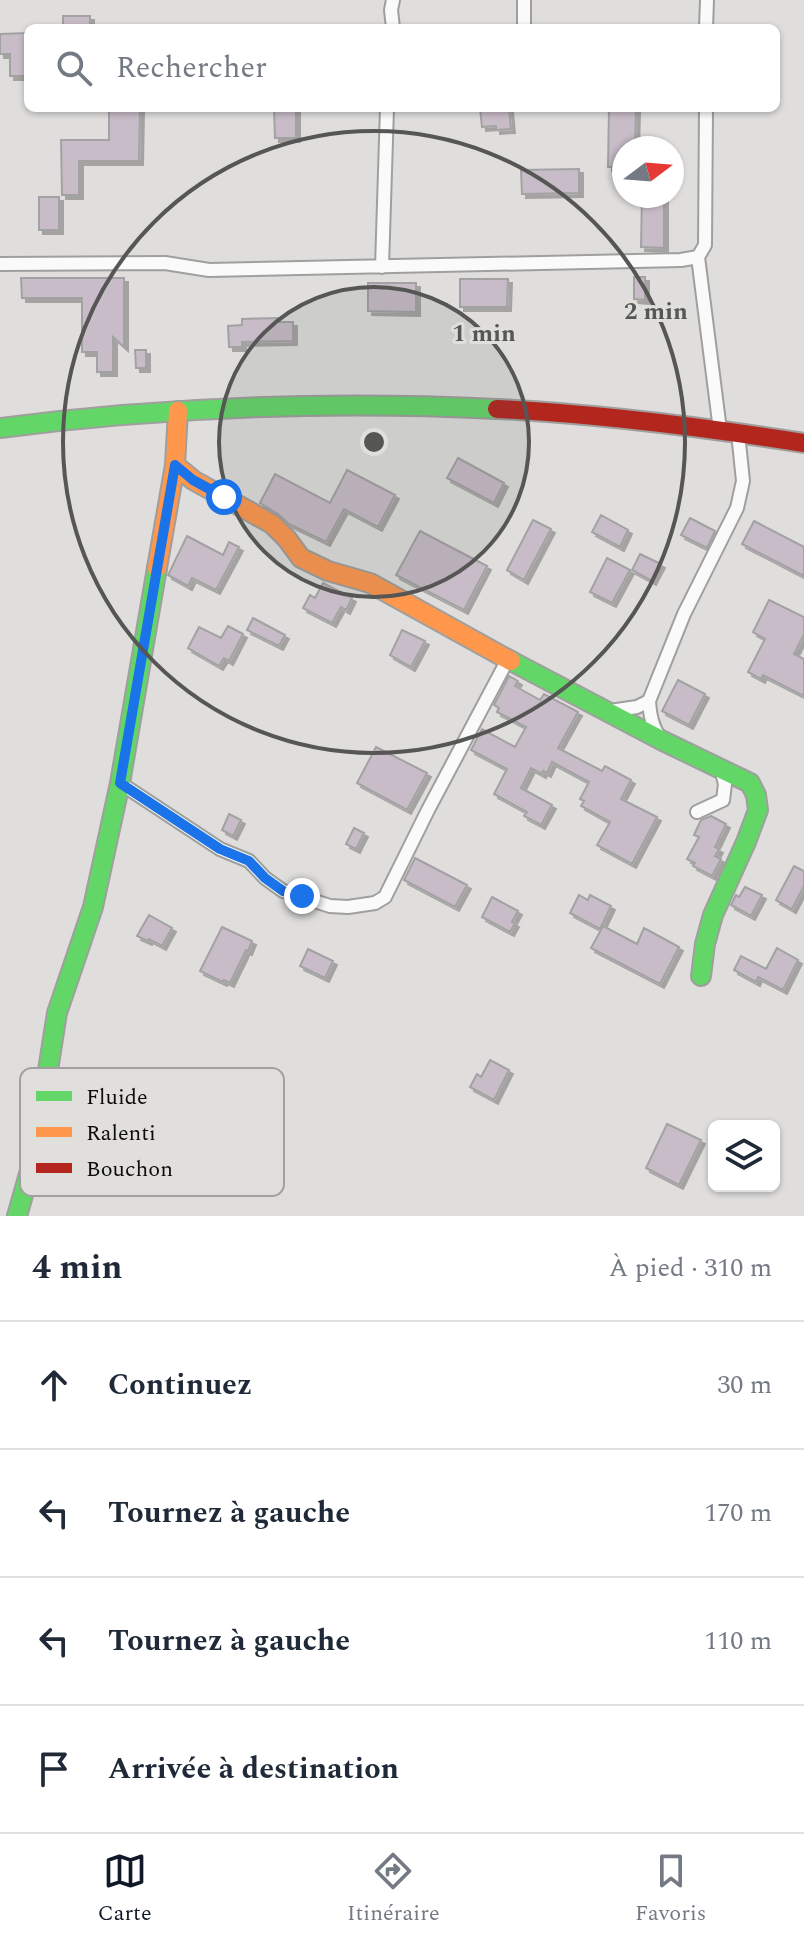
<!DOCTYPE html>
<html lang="fr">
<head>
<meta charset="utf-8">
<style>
	body { margin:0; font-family:Spectral,serif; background:#f6f6f7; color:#1f2937 }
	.controls { position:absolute; right:24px; bottom:24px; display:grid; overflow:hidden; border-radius:12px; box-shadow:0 2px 6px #0004 }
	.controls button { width:72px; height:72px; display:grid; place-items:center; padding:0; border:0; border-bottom:2px solid #e0e1e3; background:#fff; color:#1f2937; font:40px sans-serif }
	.compass { position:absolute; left:612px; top:136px; width:72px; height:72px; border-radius:50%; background:#fff; box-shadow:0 2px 6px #0004; rotate:74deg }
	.stop { position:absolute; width:24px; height:24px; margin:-18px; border:6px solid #1a73e8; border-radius:50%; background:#fff }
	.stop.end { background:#1a73e8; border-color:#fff; box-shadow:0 2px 8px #0008 }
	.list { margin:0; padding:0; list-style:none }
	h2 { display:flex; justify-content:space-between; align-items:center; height:104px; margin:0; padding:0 32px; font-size:34px }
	h2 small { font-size:26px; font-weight:400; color:#747a83 }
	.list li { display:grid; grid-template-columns:52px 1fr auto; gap:24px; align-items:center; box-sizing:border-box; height:128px; padding:0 32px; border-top:2px solid #e0e1e3 }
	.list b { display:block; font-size:30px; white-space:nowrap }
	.list em { font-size:26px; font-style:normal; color:#747a83 }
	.icon { flex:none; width:44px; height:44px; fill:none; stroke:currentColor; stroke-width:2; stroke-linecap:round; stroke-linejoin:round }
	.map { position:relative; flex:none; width:804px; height:1216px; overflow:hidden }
	.search { position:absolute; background:#fff; box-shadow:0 2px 6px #0004; left:24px; right:24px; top:24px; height:88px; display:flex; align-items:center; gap:20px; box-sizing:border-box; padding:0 28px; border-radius:12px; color:#747a83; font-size:30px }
	.sheet { height:616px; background:#fff }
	nav { display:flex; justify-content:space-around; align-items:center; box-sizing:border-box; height:112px; border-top:2px solid #e0e1e3; background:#fff; font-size:22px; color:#747a83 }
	nav a { display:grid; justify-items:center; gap:4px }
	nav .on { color:#111827 }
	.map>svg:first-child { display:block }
</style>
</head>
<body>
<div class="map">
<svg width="804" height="1216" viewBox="0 0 804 1216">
	<defs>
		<filter id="shadow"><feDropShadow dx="4" dy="4" stdDeviation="0" flood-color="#0004"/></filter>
	</defs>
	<rect width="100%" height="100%" fill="#dfdedd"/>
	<path fill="#c7bcc7" stroke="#a3a2a2" stroke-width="2" filter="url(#shadow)" d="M63,16H90V28H63Z
		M28,33V76H10V54H0V34Z
		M109,108H140L139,161H79V195H62L61,140H109Z
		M274,108H296V138H275Z
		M480,108H509L511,129L496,130V126L482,127Z
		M609,108H636L635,148H624V167H608Z
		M579,169V193L522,194L521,170Z
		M642,196H664V248L641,247Z
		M39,197H59V230H39Z
		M634,277H645V300L634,299Z
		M21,278H124V347L113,337V372H97V352H82V298H22Z
		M460,279H508L507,307H460Z
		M368,283H416V312L368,311Z
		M278,318V322H293V341L242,342V347H229L228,326L242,325V319Z
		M135,350H146V368H136Z
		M458,458L504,483L494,503L447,478Z
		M347,470L395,495L378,527L344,509L326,542L289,524L278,514L260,503L275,474L330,503Z
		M601,515L628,530L620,547L592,532Z
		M690,518L715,531L707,548L681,535Z
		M533,520L551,529L524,580L507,570Z
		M754,521L804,547V576L742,544Z
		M420,531L487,566L464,610L396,575Z
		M187,536L223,555L229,542L239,547L216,590L192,578L188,586L168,575Z
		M640,554L661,564L652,581L632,570Z
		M607,558L630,570L612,603L590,592Z
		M323,583L352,598L346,610L341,607L332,623L303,608L310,595L315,598Z
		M769,600L804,617V634L794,654L804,659V696L763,675L761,679L748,672L765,639L753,632Z
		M253,618L285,635L279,646L247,630Z
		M228,626L243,634L229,661L224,658L219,666L188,648L199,627L221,638Z
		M402,630L425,641L411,667L390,655Z
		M509,676L518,681L515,686L540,700L544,694L578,712L558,748L602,771L605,766L631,780L621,799L657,817L632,864L597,845L610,822L581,806L584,801L580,799L589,782L552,762L547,773L543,771L542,774L531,768L521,788L552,805L541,825L524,816L527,812L494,794L507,769L471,750L482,729L515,747L526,727L497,712L499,708L494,705Z
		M678,680L705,694L689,725L662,711Z
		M376,747L427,773L407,810L357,783Z
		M229,814L241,820L233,836L222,830Z
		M711,816L726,824L715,847L719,849L715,856L721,859L712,876L693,866L695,863L687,859L699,837L694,835L701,820Z
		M354,828L364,833L356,849L346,844Z
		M415,858L467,885L455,907L404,880Z
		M794,866L804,871V886L792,909L776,900Z
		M745,887L762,895L751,916L731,905L736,895L739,897Z
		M579,895L588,900L590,895L611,906L600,929L570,913Z
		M492,897L518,911L512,922L515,923L510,932L482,917Z
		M149,915L172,928L162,946L149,939L148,941L137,936Z
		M603,926L637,944L644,928L679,947L660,984L591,948Z
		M222,927L252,941L248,951L246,950L230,983L224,980L223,982L200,971Z
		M777,948L798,960L783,990L758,977L756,982L734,970L741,956L766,969Z
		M308,949L333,961L325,978L300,966Z
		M490,1060L509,1070L494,1100L470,1087L477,1074L481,1077Z
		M667,1124L701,1140L679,1185L646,1168Z"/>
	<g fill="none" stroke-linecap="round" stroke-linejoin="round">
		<defs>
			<path id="street" d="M524,0V28
				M393,28L391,10L393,0
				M706,28L707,0
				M706,108L705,245L698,257L720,430
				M0,264L165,263L209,270L681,260L698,257
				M382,267L387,108
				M610,711L637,707L649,701
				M661,739C652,727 650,715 649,701L684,614L737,508L743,481L738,433
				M120,783L220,849L249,861L265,878L283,891L330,906L348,907L375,903L385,897L428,810L508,659
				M697,812L723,800L725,784L721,769"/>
			<path id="fast" d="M0,428C164,407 331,401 497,409
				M511,661L663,741L750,783L756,795L758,810L746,842L713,915L705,944L701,976
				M17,1216L35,1153L57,1013L93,907L120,783L157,568"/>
			<path id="slow" d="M175,465L193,480L272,524L287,539L301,558L328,571L370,583L511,661
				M157,568L175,465L178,411"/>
			<path id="jam" d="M497,409C600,414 702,427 804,443"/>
		</defs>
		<use href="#street" stroke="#9f9f9e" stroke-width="16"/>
		<use href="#fast" stroke="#9f9f9e" stroke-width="22"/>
		<use href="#slow" stroke="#9f9f9e" stroke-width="22"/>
		<use href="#jam" stroke="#9f9f9e" stroke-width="22"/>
		<use href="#street" stroke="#fafafa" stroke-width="12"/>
		<use href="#fast" stroke="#63d668" stroke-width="18"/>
		<use href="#slow" stroke="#ff974d" stroke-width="18"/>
		<use href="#jam" stroke="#b3261e" stroke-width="18"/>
	</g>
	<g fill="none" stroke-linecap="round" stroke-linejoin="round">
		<path stroke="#1a73e8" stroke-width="10" d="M224,497L193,480L175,465L120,783L220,849L249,861L265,878L283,891L302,896"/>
	</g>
	<circle cx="374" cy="442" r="155" fill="#565655" fill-opacity=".12"/>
	<g fill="none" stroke="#565655" stroke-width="4">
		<circle cx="374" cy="442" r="155"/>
		<circle cx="374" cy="442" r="311"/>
	</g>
	<rect x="20" y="1068" width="264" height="128" rx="12" fill="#e0dfdc" stroke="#a1a09e" stroke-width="2"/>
	<rect x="36" y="1091" width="36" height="10" fill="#63d668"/>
	<rect x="36" y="1127" width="36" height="10" fill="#ff974d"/>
	<rect x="36" y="1163" width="36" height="10" fill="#b3261e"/>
	<g font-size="22" fill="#0d0c0c">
		<text x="86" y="1104">Fluide</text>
		<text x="86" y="1140">Ralenti</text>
		<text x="86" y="1176">Bouchon</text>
	</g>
	<circle cx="374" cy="442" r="12" fill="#565655" stroke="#e0dfdc" stroke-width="4"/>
	<g font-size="24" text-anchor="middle" font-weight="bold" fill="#565655" stroke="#e0dfdc" stroke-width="6" stroke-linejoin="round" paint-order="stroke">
		<text x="656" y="319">2 min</text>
		<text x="484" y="341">1 min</text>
	</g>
</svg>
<div class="controls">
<button><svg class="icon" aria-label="layers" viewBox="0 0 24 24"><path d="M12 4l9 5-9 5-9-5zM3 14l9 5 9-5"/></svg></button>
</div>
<svg class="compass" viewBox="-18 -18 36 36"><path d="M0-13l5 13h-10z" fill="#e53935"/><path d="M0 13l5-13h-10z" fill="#747a83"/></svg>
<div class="stop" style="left:224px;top:497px"></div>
<div class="stop end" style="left:302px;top:896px"></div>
<div class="search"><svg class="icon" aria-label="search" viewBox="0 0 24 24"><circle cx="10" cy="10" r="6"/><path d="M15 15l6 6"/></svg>Rechercher</div>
</div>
<section class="sheet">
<h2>4 min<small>À pied · 310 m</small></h2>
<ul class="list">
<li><svg class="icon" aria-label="ahead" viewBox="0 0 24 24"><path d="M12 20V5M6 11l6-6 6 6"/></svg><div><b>Continuez</b></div><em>30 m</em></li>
<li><svg class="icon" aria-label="left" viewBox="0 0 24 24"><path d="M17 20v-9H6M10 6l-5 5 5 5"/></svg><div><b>Tournez à gauche</b></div><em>170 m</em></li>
<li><svg class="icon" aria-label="left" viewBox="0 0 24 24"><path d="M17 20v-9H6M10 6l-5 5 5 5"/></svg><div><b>Tournez à gauche</b></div><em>110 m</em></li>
<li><svg class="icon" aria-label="arrive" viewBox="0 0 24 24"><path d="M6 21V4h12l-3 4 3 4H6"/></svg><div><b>Arrivée à destination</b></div></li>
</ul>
</section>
<nav>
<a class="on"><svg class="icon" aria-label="map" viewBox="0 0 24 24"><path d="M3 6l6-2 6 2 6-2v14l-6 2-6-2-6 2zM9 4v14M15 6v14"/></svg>Carte</a>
<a><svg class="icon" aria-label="directions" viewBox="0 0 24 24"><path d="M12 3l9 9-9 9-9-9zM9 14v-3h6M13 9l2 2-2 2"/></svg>Itinéraire</a>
<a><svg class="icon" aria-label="saved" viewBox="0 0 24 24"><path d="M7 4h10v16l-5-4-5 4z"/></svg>Favoris</a>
</nav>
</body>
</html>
